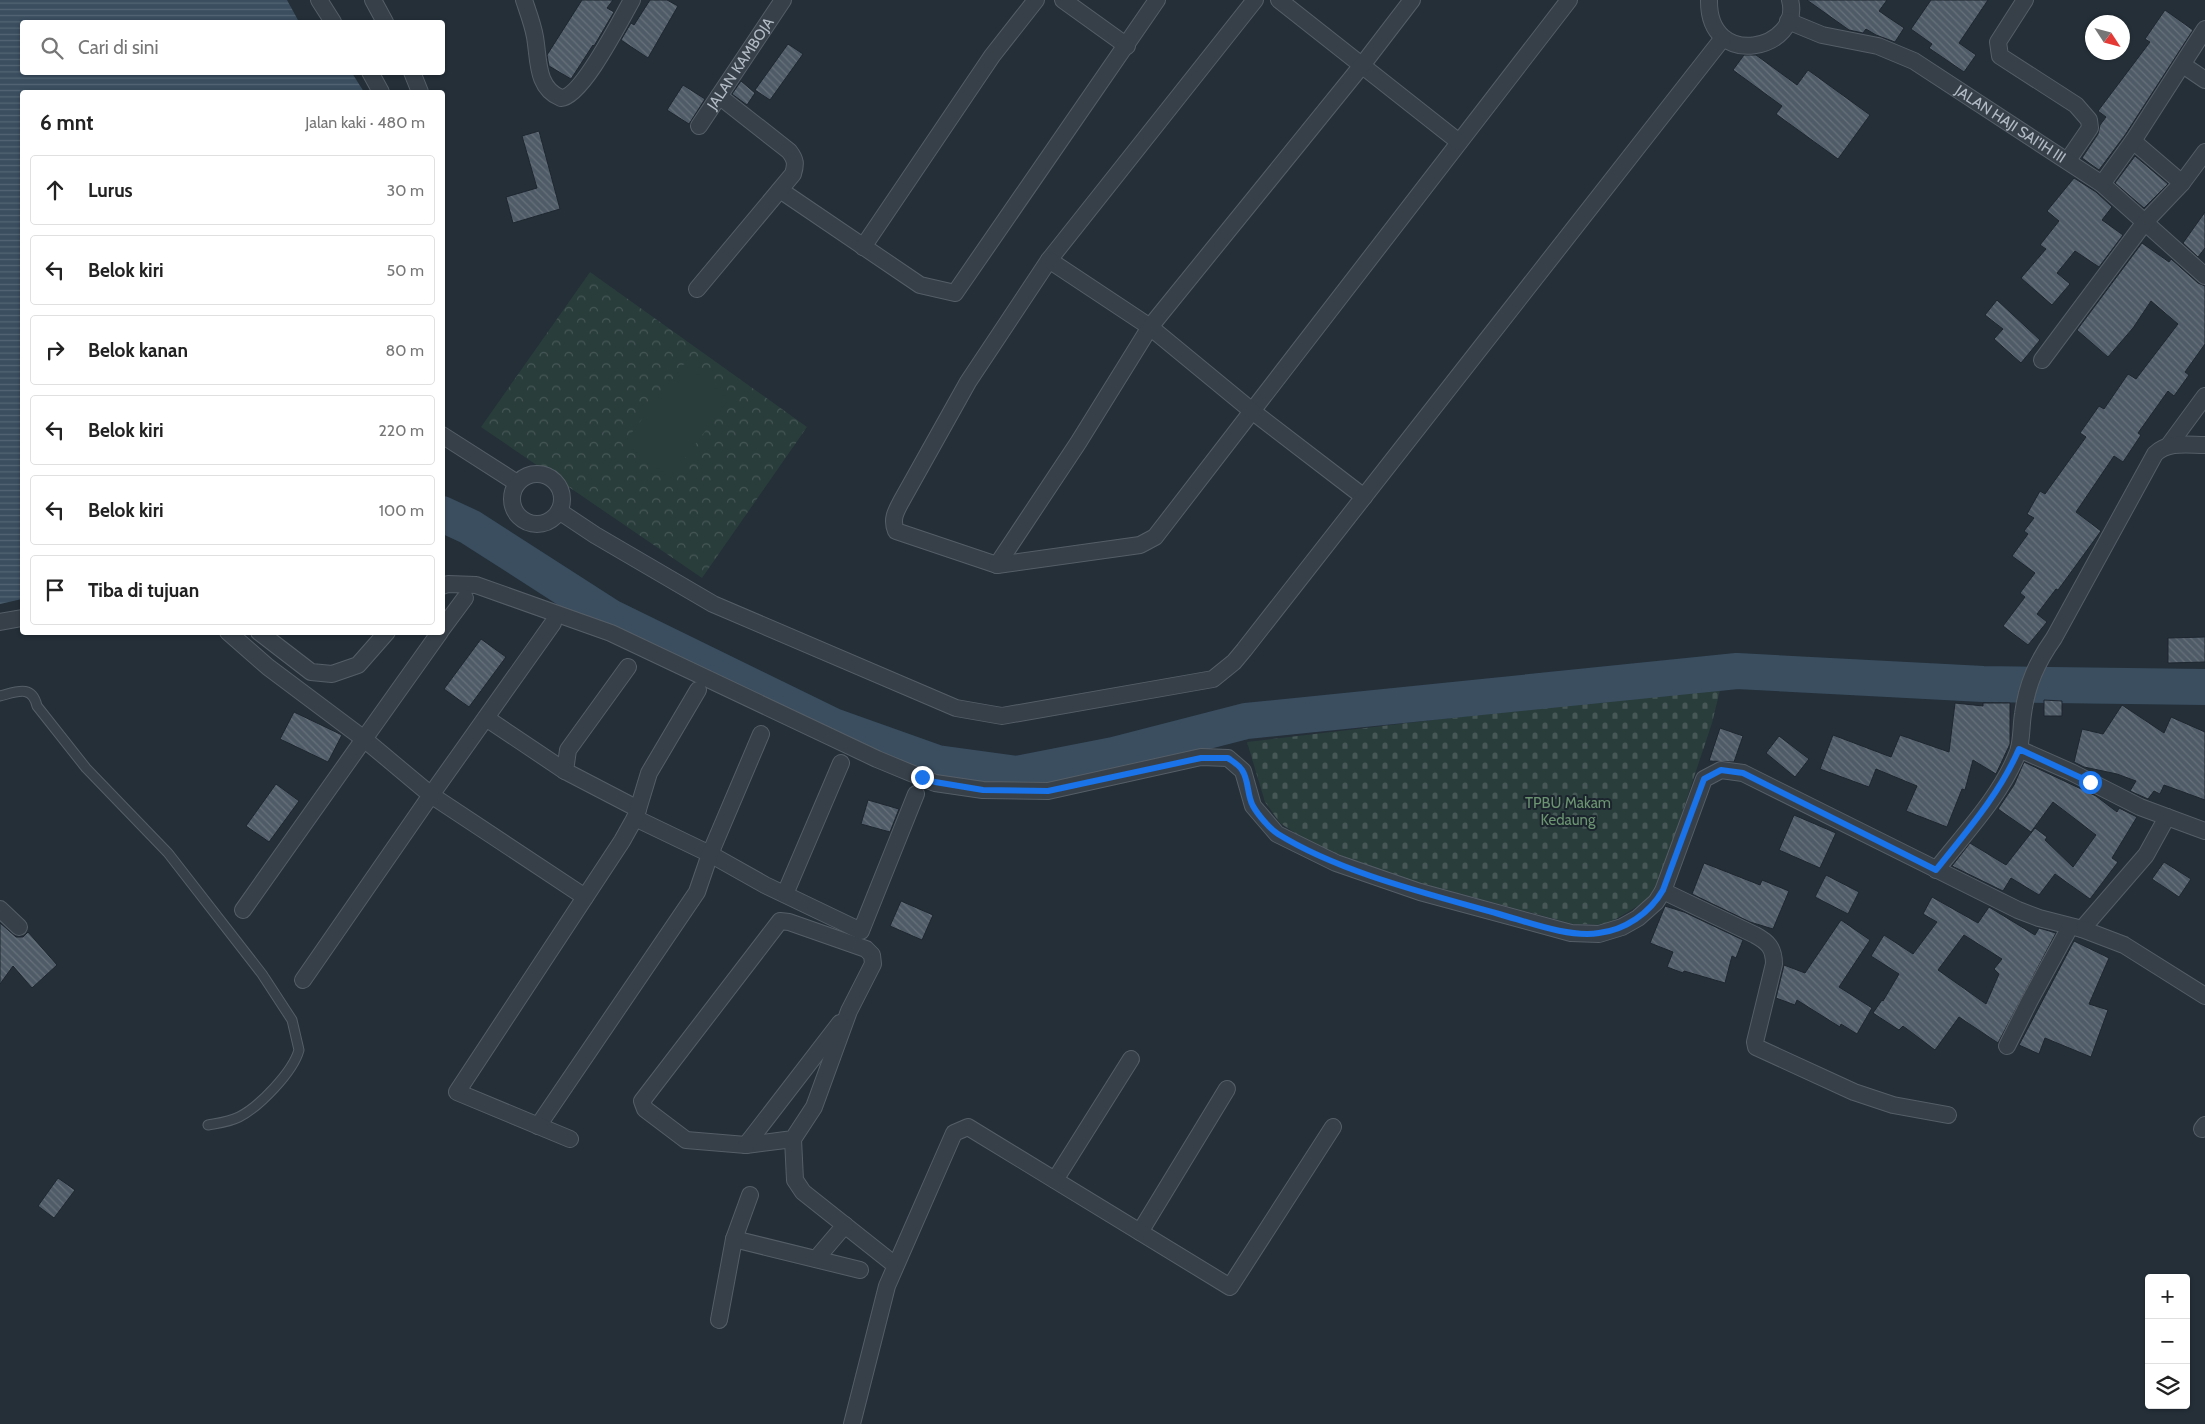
<!DOCTYPE html>
<html lang="id">
<head>
<meta charset="utf-8">
<style>
	body { margin:0; font-family:Cabin,sans-serif; background:#f2f2f2; color:#222 }
	.controls { position:absolute; right:15px; bottom:15px; display:grid; overflow:hidden; border-radius:5px; box-shadow:0 1px 4px #0004 }
	.controls button { width:45px; height:45px; display:grid; place-items:center; padding:0; border:0; border-bottom:1px solid #e0e0e0; background:#fff; color:#222; font:25px sans-serif }
	.compass { position:absolute; left:2085px; top:15px; width:45px; height:45px; border-radius:50%; background:#fff; box-shadow:0 1px 4px #0004; rotate:126deg }
	.stop { position:absolute; width:15px; height:15px; margin:-11px; border:4px solid #1a73e8; border-radius:50%; background:#fff }
	.stop.end { background:#1a73e8; border-color:#fff; box-shadow:0 1px 5px #0008 }
	.list { margin:0; padding:0; list-style:none }
	h2 { display:flex; justify-content:space-between; align-items:center; height:65px; margin:0; padding:0 20px; font-size:21px }
	h2 small { font-size:16px; font-weight:400; color:#767676 }
	.list li { display:grid; grid-template-columns:32px 1fr auto; gap:15px; align-items:center; box-sizing:border-box; height:70px; margin:0 10px 10px; padding:0 10px; border:1px solid #e0e0e0; border-radius:5px }
	.list b { display:block; font-size:19px; white-space:nowrap }
	.list em { font-size:16px; font-style:normal; color:#767676 }
	.icon { flex:none; width:28px; height:28px; fill:none; stroke:currentColor; stroke-width:2; stroke-linecap:round; stroke-linejoin:round }
	.map { position:relative; flex:none; width:2205px; height:1424px; overflow:hidden }
	.search { position:absolute; background:#fff; box-shadow:0 1px 4px #0004; left:20px; top:20px; width:425px; height:55px; display:flex; align-items:center; gap:12px; box-sizing:border-box; padding:0 18px; border-radius:5px; color:#767676; font-size:19px }
	.panel { position:absolute; background:#fff; box-shadow:0 1px 4px #0004; left:20px; top:90px; width:425px; height:545px; border-radius:5px }
	.map>svg:first-child { display:block }
</style>
</head>
<body>
<div class="map">
<svg width="2205" height="1424" viewBox="0 0 2205 1424">
	<defs>
		<pattern id="cemetery-stones" width="16" height="16" patternUnits="userSpaceOnUse" patternTransform="scale(1.25)"><rect width="16" height="16" fill="#293d3b"/><path d="M2 7V4a2 2 0 0 1 4 0v3zM10 15v-3a2 2 0 0 1 4 0v3z" fill="#465756"/></pattern>
		<pattern id="park-crowns" width="20" height="18" patternUnits="userSpaceOnUse" patternTransform="scale(1.25)"><rect width="20" height="18" fill="#293d3b"/><path d="M2 6a3 3 0 1 1 6 0M12 15a3 3 0 1 1 6 0" fill="none" stroke="#465756"/></pattern>
		<pattern id="water-rules" width="6" height="5" patternUnits="userSpaceOnUse" patternTransform="scale(1.25)"><rect width="6" height="5" fill="#3a4e60"/><path d="M0 2.5h6" fill="none" stroke="#546675"/></pattern>
		<pattern id="building-back-hatch" width="6" height="6" patternUnits="userSpaceOnUse" patternTransform="scale(1.25)"><rect width="6" height="6" fill="#4f5b67"/><path d="M-1 5l2 2M0 0l6 6M5-1l2 2" fill="none" stroke="#66717b"/></pattern>
	</defs>
	<rect width="100%" height="100%" fill="#242f38"/>
	<path fill="url(#cemetery-stones)" d="M1721,686L1712,723L1657,888L1646,901L1606,925L1573,924L1409,880L1315,846L1280,823L1265,802L1247,742Z"/>
	<path fill="url(#park-crowns)" d="M590,272L807,427L702,578L481,427Z"/>
	<path fill="#293d3b" d="M684,364L729,399L670,478L624,443Z"/>
	<path fill="url(#water-rules)" d="M0,0H287L299,22H22V72L352,73L364,92H22V599L0,604Z"/>
	<g fill="none" stroke-linecap="round" stroke-linejoin="round">
		<path stroke="#3a4e60" stroke-width="36" d="M442,514L470,527L610,617L833,726L937,763L1017,774L1114,755L1246,721L1737,671L1983,684L2205,687"/>
	</g>
	<path fill="url(#building-back-hatch)" stroke="#1e2730" fill-rule="evenodd" d="M582,0H613L607,8L614,12L594,46L593,45L571,79L549,66L547,55Z
		M650,0H667L678,6L648,58L621,40L631,23L634,25Z
		M1807,0H1887L1879,11L1904,28L1895,42L1876,35L1866,29L1863,33L1849,30Z
		M1931,0H1988L1959,43L1976,55L1964,72L1929,48L1932,44L1911,29Z
		M2165,10L2193,30L2125,135L2099,170L2082,158L2098,134L2100,125L2106,117L2098,111L2150,42L2145,39Z
		M788,44L803,54L770,100L755,90Z
		M1744,55H1756L1797,85L1808,70L1870,115L1838,159L1776,114L1782,106L1733,70Z
		M741,81L755,93L747,105L732,94Z
		M683,85L705,99L689,124L667,110Z
		M539,131L560,209L513,223L506,197L537,188L522,136Z
		M2135,156L2168,184L2144,208L2115,183Z
		M2074,178L2096,192L2112,207L2102,220L2123,235L2099,267L2075,251L2057,273L2070,284L2052,305L2021,278L2046,249L2040,245L2059,221L2047,211Z
		M2205,212V248L2198,257L2183,243Z
		M2142,243L2169,262L2171,259L2198,283L2205,286V344L2185,372L2189,375L2174,396L2168,391L2138,433L2141,435L2123,462L2114,456L2076,512L2101,531L2058,590L2056,589L2037,614L2047,622L2028,645L2003,626L2025,597L2020,593L2035,573L2012,556L2028,534L2024,531L2034,518L2027,514L2040,491L2045,494L2086,437L2080,433L2099,406L2104,409L2128,374L2136,379L2178,324L2151,301L2133,328L2108,357L2077,330Z
		M1997,300L2040,340L2021,363L1994,339L2003,329L1985,315Z
		M2205,637V662L2168,663V638Z
		M481,639L506,657L469,707L444,689Z
		M2044,700L2062,701V716H2044Z
		M1955,703L1983,706V703H2010V744L1996,774L1973,760L1965,790L1962,789L1947,827L1906,811L1917,786L1876,769L1869,787L1820,769L1833,735L1891,757L1900,735L1949,752Z
		M2122,705L2164,733L2171,717L2205,732V800L2164,785L2160,794L2154,791L2148,799L2130,791L2136,781L2117,774L2084,767L2074,762L2082,729L2103,734Z
		M294,712L342,735L328,762L280,739Z
		M1720,728L1743,736L1734,762L1709,761Z
		M1779,736L1809,759L1795,777L1766,753Z
		M2024,762L2096,796L2117,812L2119,808L2137,817L2112,858L2118,862L2090,899L2055,874L2039,895L2011,878L2003,891L1952,866L1970,843L2006,865L2035,828L2047,837L2045,840L2073,867L2096,835L2053,802L2031,832L1998,809L2014,785Z
		M276,784L299,801L269,842L246,826Z
		M868,800L899,809L890,832L861,824Z
		M1794,815L1836,833L1820,868L1779,850Z
		M2164,862L2191,879L2179,897L2152,879Z
		M1704,863L1760,885L1762,880L1789,891L1773,929L1750,922L1692,894Z
		M1826,875L1859,892L1848,914L1815,897Z
		M1932,897L1978,923L1989,907L2035,935L2039,928L2056,933L1998,1043L1959,1017L1935,1050L1903,1026L1899,1030L1873,1013L1882,1000L1883,1001L1899,974L1871,956L1884,935L1913,954L1937,922L1923,914ZM1964,935L2002,959L1994,969L1999,974L1986,1004L1938,970Z
		M901,901L933,915L922,940L890,926Z
		M1665,906L1684,912L1743,940L1736,958L1732,956L1725,983L1684,971L1683,973L1667,967L1673,952L1650,943Z
		M1841,920L1870,940L1839,987L1872,1008L1857,1034L1841,1024L1840,1027L1797,1000L1795,1005L1776,998L1784,965L1805,973Z
		M0,923L16,937H23L28,932L57,965L32,988L13,966L0,984Z
		M2074,941L2109,958L2089,1004L2108,1010L2091,1057L2045,1038L2039,1054L2019,1045Z
		M58,1178L75,1190L54,1218L38,1206Z"/>
	<g fill="none" stroke-linecap="round" stroke-linejoin="round">
		<defs>
			<path id="service" d="M0,696C16,692 32,684 37,706L86,768L168,853L262,974L292,1020L299,1050C293,1072 259,1107 239,1117C229,1122 219,1123 208,1125"/>
			<g id="minor">
				<path d="M319,0L333,22"/>
				<path d="M373,0L385,22"/>
				<path d="M524,0C528,12 533,25 535,37C539,60 536,88 561,98C582,97 621,19 632,0"/>
				<path d="M1063,0L1127,46"/>
				<path d="M1255,0L1049,260L968,382L902,500C896,511 891,519 896,531L997,565L1140,545L1155,537L1569,0"/>
				<path d="M1279,0L1459,142"/>
				<path d="M1709,0C1708,72 1803,49 1790,0"/>
				<path d="M2025,0L1998,42L2000,56L2076,105L2089,120L2090,128L2068,160"/>
				<path id="s1" d="M1788,21L1822,35L1878,46L1914,61L2102,184L2205,276"/>
				<path d="M2183,65L2205,80"/>
				<path d="M370,72L381,92"/>
				<path d="M412,72L420,92"/>
				<path id="s2" d="M699,126L783,0"/>
				<path d="M2133,141L2182,183"/>
				<path d="M2102,184L2133,141L2205,29"/>
				<path d="M780,190L920,285L955,293L1157,0"/>
				<path d="M863,247L992,56L1036,0"/>
				<path d="M1049,260L1150,327L1252,411L1364,497"/>
				<path d="M697,289L793,174C796,164 796,160 789,151L719,96"/>
				<path d="M2042,360L2145,222L2182,183L2205,152"/>
				<path d="M442,435L517,483"/>
				<path d="M2169,445L2205,396"/>
				<circle cx="537" cy="499" r="25"/>
				<path d="M559,511L595,535L713,604L956,708L1002,716L1213,679L1234,662L1244,650L1723,38"/>
				<path d="M997,565L1078,443L1150,327L1363,64L1412,0"/>
				<path d="M442,586L448,584L476,585L611,633L877,759L935,783L983,790L1048,791L1201,757L1228,758L1243,771L1253,806L1277,834L1336,863L1420,892L1571,933L1599,934L1622,927L1638,918L1656,902L1663,891L1704,779L1721,770L1743,773L2018,910L2039,918L2082,929L2146,855L2167,817"/>
				<path d="M0,622L22,618"/>
				<path d="M553,623L431,795L585,897"/>
				<path d="M442,629L465,598"/>
				<path d="M228,632L268,667L364,739L243,910"/>
				<path d="M259,632L311,672L332,674L358,665L387,632"/>
				<path d="M628,667L568,750L565,771L638,809"/>
				<path d="M486,718L565,771"/>
				<path d="M2019,749L2071,772L2140,807L2205,831"/>
				<path d="M635,818L710,854L765,885L861,931L916,794"/>
				<path d="M1936,870C1965,833 2001,796 2018,752C2022,740 2021,726 2023,714C2027,684 2037,662 2054,638L2155,454C2168,441 2188,445 2205,445"/>
				<path d="M1663,891L1755,935C1768,942 1774,948 1774,964L1755,1042L1756,1047L1854,1092L1893,1105L1948,1115"/>
				<path d="M785,894L841,763"/>
				<path d="M0,909L19,927"/>
				<path d="M2082,929L2124,945L2205,996"/>
				<path d="M303,980L431,795L364,739L440,632"/>
				<path d="M2007,1046L2029,1002L2070,927"/>
				<path d="M538,1126L697,892L710,854L761,734"/>
				<path d="M2202,1129L2205,1125"/>
				<path d="M570,1139L457,1092L622,841L636,816L649,773L698,690"/>
				<path d="M793,1139L746,1145L686,1140L645,1109L642,1101L780,921L789,922L866,949L872,955L873,964L849,1011L814,1107L793,1139L795,1180L803,1192L895,1265"/>
				<path d="M746,1145L840,1023"/>
				<path d="M1055,1180L1131,1059"/>
				<path d="M1140,1232L1227,1089"/>
				<path d="M734,1239L860,1270"/>
				<path d="M816,1259L845,1225"/>
				<path d="M719,1320L734,1239L750,1195"/>
				<path d="M852,1424L887,1286L954,1133L968,1127L1230,1287L1333,1127"/>
			</g>
		</defs>
		<use href="#service" stroke="#555e67" stroke-width="11"/>
		<use href="#minor" stroke="#555e67" stroke-width="18"/>
		<use href="#service" stroke="#374049" stroke-width="9"/>
		<use href="#minor" stroke="#374049" stroke-width="16"/>
	</g>
	<g fill="none" stroke-linecap="round" stroke-linejoin="round">
		<path stroke="#1a73e8" stroke-width="6" d="M922,777L935,782L983,790L1048,791L1201,758H1228C1232,761 1239,765 1242,770C1249,780 1247,796 1253,806C1258,815 1270,829 1278,834C1341,873 1429,894 1499,914C1528,922 1569,938 1599,933C1625,930 1650,913 1663,890L1704,779L1721,770L1743,773L1936,870C1966,832 1999,795 2019,749L2090,782"/>
	</g>
	<g text-anchor="middle" stroke-width="4" stroke-linejoin="round" paint-order="stroke">
		<g font-size="15" fill="#b2bbc5" stroke="#1c252e">
			<text dy="5" stroke="none"><textPath href="#s2" startOffset="75">JALAN KAMBOJA</textPath></text>
			<text dy="5" stroke="none"><textPath href="#s1" startOffset="248">JALAN HAJI SAI'IH III</textPath></text>
		</g>
		<g font-size="15" fill="#6b9470" stroke="#1c252e">
			<text x="1568" y="808">TPBU Makam<tspan x="1568" dy="17">Kedaung</tspan></text>
		</g>
	</g>
</svg>
<div class="controls">
<button>+</button>
<button>−</button>
<button><svg class="icon" aria-label="layers" viewBox="0 0 24 24"><path d="M12 4l9 5-9 5-9-5zM3 14l9 5 9-5"/></svg></button>
</div>
<svg class="compass" viewBox="-18 -18 36 36"><path d="M0-13l5 13h-10z" fill="#e53935"/><path d="M0 13l5-13h-10z" fill="#767676"/></svg>
<div class="stop" style="left:2090px;top:782px"></div>
<div class="stop end" style="left:922px;top:777px"></div>
<div class="search"><svg class="icon" aria-label="search" viewBox="0 0 24 24"><circle cx="10" cy="10" r="6"/><path d="M15 15l6 6"/></svg>Cari di sini</div>
<section class="panel">
<h2>6 mnt<small>Jalan kaki · 480 m</small></h2>
<ul class="list">
<li><svg class="icon" aria-label="ahead" viewBox="0 0 24 24"><path d="M12 20V5M6 11l6-6 6 6"/></svg><div><b>Lurus</b></div><em>30 m</em></li>
<li><svg class="icon" aria-label="left" viewBox="0 0 24 24"><path d="M17 20v-9H6M10 6l-5 5 5 5"/></svg><div><b>Belok kiri</b></div><em>50 m</em></li>
<li><svg class="icon" aria-label="right" viewBox="0 0 24 24"><path d="M7 20v-9h11M14 6l5 5-5 5"/></svg><div><b>Belok kanan</b></div><em>80 m</em></li>
<li><svg class="icon" aria-label="left" viewBox="0 0 24 24"><path d="M17 20v-9H6M10 6l-5 5 5 5"/></svg><div><b>Belok kiri</b></div><em>220 m</em></li>
<li><svg class="icon" aria-label="left" viewBox="0 0 24 24"><path d="M17 20v-9H6M10 6l-5 5 5 5"/></svg><div><b>Belok kiri</b></div><em>100 m</em></li>
<li><svg class="icon" aria-label="arrive" viewBox="0 0 24 24"><path d="M6 21V4h12l-3 4 3 4H6"/></svg><div><b>Tiba di tujuan</b></div></li>
</ul>
</section>
</div>
</body>
</html>
